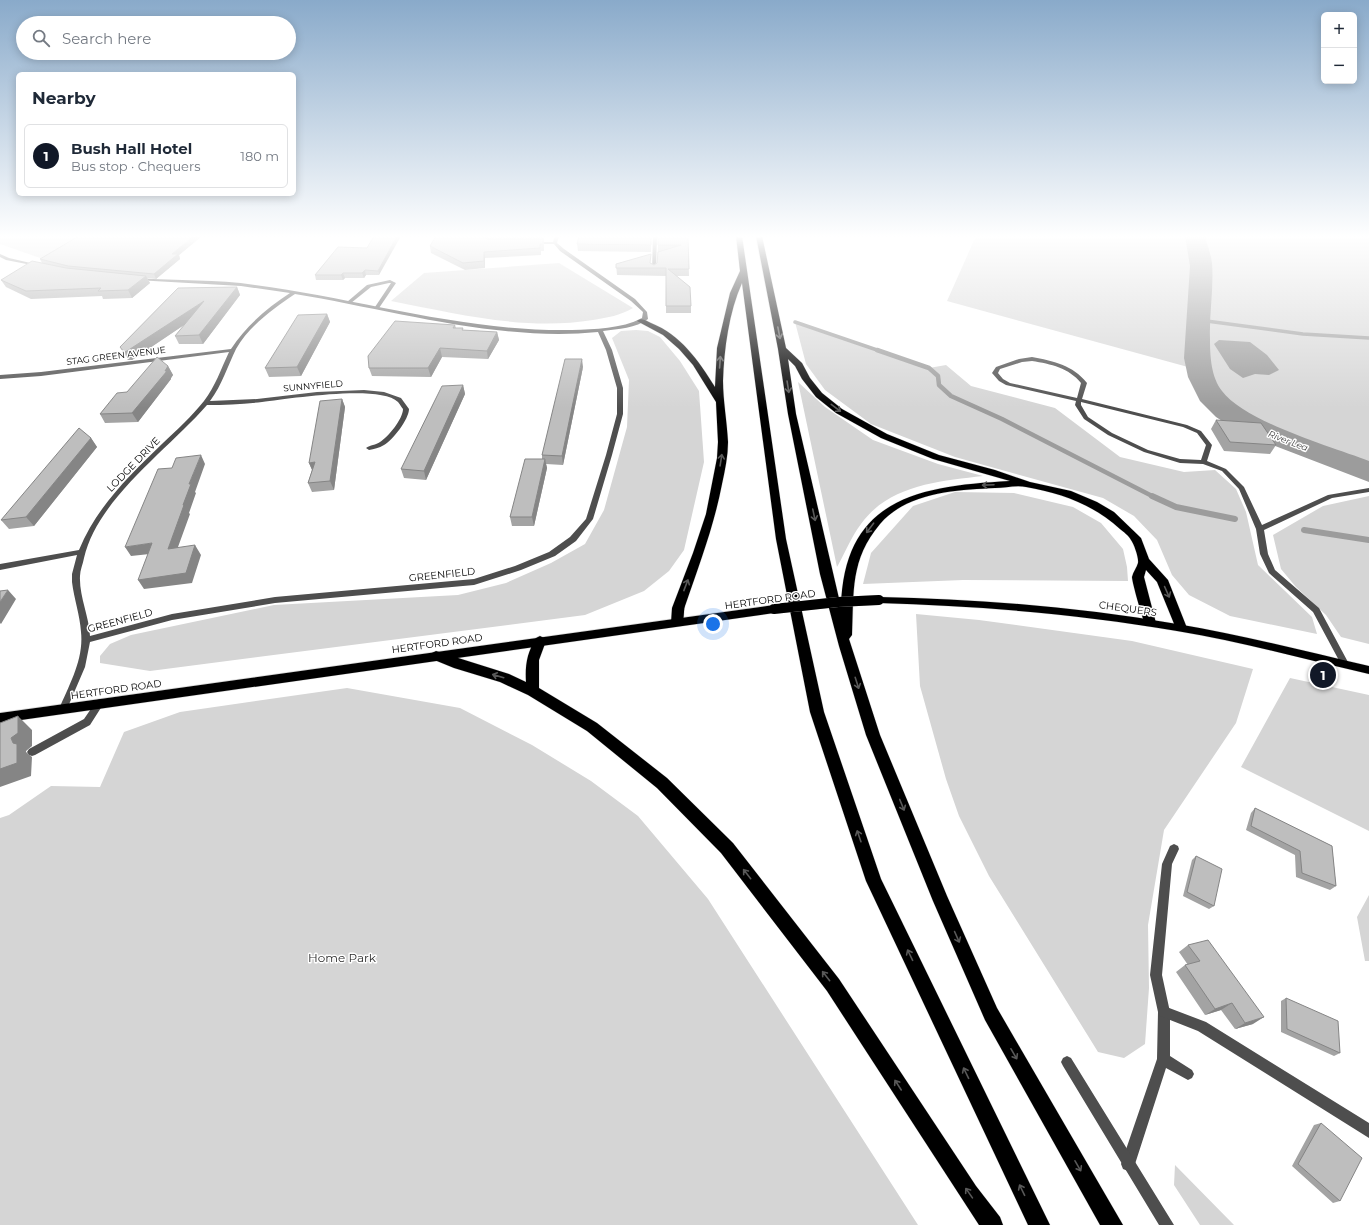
<!DOCTYPE html>
<html lang="en">
<head>
<meta charset="utf-8">
<style>
	body { margin:0; font-family:Montserrat,sans-serif; background:#f6f6f7; color:#1f2937 }
	.controls { position:absolute; right:12px; top:12px; display:grid; overflow:hidden; border-radius:6px; box-shadow:0 2px 10px #0003 }
	.controls button { width:36px; height:36px; display:grid; place-items:center; padding:0; border:0; border-bottom:1px solid #e0e1e3; background:#fff; color:#1f2937; font:20px sans-serif }
	.you { position:absolute; left:713px; top:624px; width:14px; height:14px; margin:-10px; border:3px solid #fff; border-radius:50%; background:#1a73e8; box-shadow:0 0 0 6px #1a73e833 }
	.badge { display:grid; place-items:center; width:26px; height:26px; border-radius:50%; background:#111827; color:#fff; font-size:13px; font-weight:700 }
	.pin { position:absolute; translate:-50% -50%; border:2px solid #fff; box-shadow:0 1px 4px #0006 }
	.list { margin:0; padding:0; list-style:none }
	h2 { display:flex; justify-content:space-between; align-items:center; height:52px; margin:0; padding:0 16px; font-size:17px }
	h2 small { font-size:13px; font-weight:400; color:#747a83 }
	.list li { display:grid; grid-template-columns:26px 1fr auto; gap:12px; align-items:center; box-sizing:border-box; height:64px; margin:0 8px 8px; padding:0 8px; border:1px solid #e0e1e3; border-radius:6px }
	.list b { display:block; font-size:15px; white-space:nowrap }
	.list p { margin:0; font-size:13px; white-space:nowrap; color:#747a83 }
	.list em { font-size:13px; font-style:normal; color:#747a83 }
	.icon { flex:none; width:22px; height:22px; fill:none; stroke:currentColor; stroke-width:2; stroke-linecap:round; stroke-linejoin:round }
	.map { position:relative; flex:none; width:1369px; height:1225px; overflow:hidden }
	.search { position:absolute; background:#fff; box-shadow:0 2px 10px #0003; left:16px; top:16px; width:280px; height:44px; display:flex; align-items:center; gap:10px; box-sizing:border-box; padding:0 14px; border-radius:22px; color:#747a83; font-size:15px }
	.panel { position:absolute; background:#fff; box-shadow:0 2px 10px #0003; left:16px; top:72px; width:280px; height:124px; border-radius:6px }
	.map>svg:first-child { display:block }
</style>
</head>
<body>
<div class="map">
<svg width="1369" height="1225" viewBox="0 0 1369 1225">
	<rect width="100%" height="100%" fill="#fff"/>
	<path fill="#d5d5d5" d="M0,236H82L43,259L0,244Z
		M976,236H1369V469L1241,417L1222,403L1207,379L1205,356L1208,335L1190,329L1188,367L947,301Z
		M559,263L633,308C619,316 609,317 593,320C526,331 458,314 391,301L424,273Z
		M795,322L929,368L946,365L971,386L1055,408L1120,457L1184,472L1215,470L1236,489L1246,512L1258,565L1312,617L1317,634L1230,616L1189,595L1172,575L1157,540L1134,516L1103,498L955,457L871,424L825,390L806,364Z
		M636,330L648,331L660,337L680,361L699,391L704,462L684,550L669,571L644,591L585,615L150,671L100,663V656L110,644L131,635L274,605L458,595L506,583L551,563L585,544L604,510L627,427L629,380L612,338L621,331Z
		M798,382L825,407L873,440L938,464L983,476C939,481 889,485 861,524C851,537 845,553 837,567Z
		M955,492L1014,493L1073,507L1101,523L1123,549L1127,567L1128,581L963,580L863,584L871,553L913,506Z
		M1369,496V644L1341,637L1326,615L1296,587L1281,569L1273,535L1323,506Z
		M916,614L979,620L1132,641L1253,669L1236,723L1164,830L1148,925L1149,988L1145,1044L1124,1058L1098,1052L989,876L959,816L946,779L920,686Z
		M1290,678L1369,695V831L1241,767Z
		M347,688L460,708L532,745L591,781L638,816L708,899L918,1225H0V818L9,815L51,786L100,787L124,732L180,712Z
		M1369,895V961H1365L1357,917Z
		M1175,1165L1234,1225H1200L1174,1185Z"/>
	<path fill="#9c9c9c" d="M1219,340L1250,342L1267,355L1279,370L1269,375L1255,374L1243,378L1230,369L1214,344Z"/>
	<g fill="none" stroke-linecap="round" stroke-linejoin="round">
		<path stroke="#9c9c9c" stroke-width="3.5" d="M1199,320L1303,334L1369,338
			M795,322L880,351"/>
		<path stroke="#9c9c9c" stroke-width="4.5" d="M877,350L929,368L938,376L939,385L951,396L1002,419L1154,497"/>
		<path stroke="#9c9c9c" stroke-width="6" d="M1152,496L1176,507L1235,519
			M1304,530L1369,540"/>
		<path fill="#9c9c9c" fill-rule="evenodd" d="M1185,236H1205C1207,245 1211,254 1212,263C1214,288 1209,314 1210,339C1210,356 1211,377 1222,391C1245,422 1332,447 1369,461V482L1239,432L1216,417L1200,401L1188,377L1184,358L1190,266Z"/>
		<defs>
			<path id="primary" d="M879,597C979,599 1078,607 1177,624C1242,635 1305,651 1369,666V674C1305,659 1242,642 1177,631C1079,614 979,606 879,603L874,600Z
				M774,605L779,609L774,613L0,723V713Z"/>
			<path id="highway" d="M736,236H742L786,539L824,712L881,879L1050,1225H1028L866,881L810,712L776,539L742,283C729,312 724,349 723,381C723,401 727,421 728,442C728,456 725,470 722,484C714,526 699,565 685,606C683,612 685,620 681,626H673L671,623L672,608L693,553L706,514L717,458L718,442L716,402L693,365L679,349L663,335L637,321C642,317 646,321 651,323C681,335 698,360 715,387L717,348L730,293L740,271Z
				M756,236H762L786,348L802,363L810,378L822,393L842,409L887,434L939,455L995,470L1030,482L1071,491L1097,502L1114,512L1141,538L1149,559L1168,580L1187,628L1185,631H1177L1157,582L1146,570L1144,577L1156,623L1154,626H1146C1143,621 1132,582 1132,577C1133,572 1137,567 1138,563C1139,558 1134,544 1131,540C1129,536 1124,532 1120,529C1094,505 1061,493 1026,487C1017,485 1005,488 995,488C957,490 907,492 880,524C850,560 854,591 852,635L849,639L880,735L947,896L997,1008L1123,1225H1100L985,1020L933,901L866,735L839,646L820,574L788,414L778,349ZM788,359L795,366L802,379L816,397L836,413L881,438L933,459L1010,481C919,486 844,498 841,607L796,414Z
				M540,636L544,638L546,641L539,660V688L597,723L667,778L733,843L839,979L976,1186L1000,1217L1003,1225H979L827,991L721,853L657,788L587,731L528,695L500,682L454,668L432,659L430,656L432,653L436,651L509,674L526,682C525,665 527,653 536,638Z"/>
		</defs>
		<use href="#primary" stroke="#dbdbdb" stroke-width="1"/>
		<use href="#highway" stroke="#dbdbdb" stroke-width="1"/>
		<path fill="#4e4e4e" fill-rule="evenodd" d="M390,280L396,283L379,308L375,307L391,283H389L371,287L351,303L347,302L367,285Z
			M1032,357C1053,361 1073,365 1087,383L1082,399L1187,425L1201,431L1212,445L1207,461L1226,469L1244,487L1262,525L1328,495L1369,488V492L1332,498L1264,530L1268,554L1275,570L1319,608L1349,664L1348,666H1342L1313,612L1269,573L1260,554L1256,529L1239,489L1222,471L1203,464L1180,463L1144,452L1108,435L1084,419L1075,405L1076,401L1006,385L999,381L992,373L996,367L1019,359ZM1032,361C1051,364 1069,368 1081,383L1077,398L1010,383L1003,379L998,373L1000,369L1022,362ZM1081,402L1183,427L1197,433L1206,445L1201,460L1180,459L1148,450L1112,433L1088,417L1081,405Z
			M100,699L103,700L104,703L90,725L35,755L32,756L29,755L27,752L29,749L84,719L97,700Z
			M1174,844L1178,846L1179,849L1172,864L1162,975L1170,1012V1056L1192,1070L1194,1074L1192,1078L1188,1080L1166,1068L1135,1164L1133,1169L1128,1171L1123,1169L1121,1164L1157,1059L1158,1012L1150,975L1162,864L1170,846Z"/>
		<path fill="#4e4e4e" fill-rule="evenodd" d="M555,236H559L557,243L564,249L635,299L647,312L648,319C636,328 618,329 603,331L612,350L623,388V414L612,455L593,519L576,541L555,556L521,570L474,585L275,603L172,620L90,642L85,667L67,709L66,712L63,713L60,712L59,709C69,685 84,659 81,632C80,615 74,599 72,582V574L77,555L0,570V564L79,550C97,506 130,475 163,443C177,430 192,416 204,401C215,387 221,369 229,352L41,376L0,379V375L41,372L231,349C246,326 267,308 290,293L241,286L136,280V278H138C177,281 217,279 255,285C361,299 464,332 572,330C595,329 621,329 642,318L643,312L631,301L560,251L554,244H533L531,243L533,242H553ZM295,294C393,310 498,342 598,332L606,350L617,388V414L606,455L586,519L570,537L549,552L515,566L474,579L275,597L172,614L90,636C89,616 79,596 80,576C80,570 83,564 84,558C98,498 168,450 207,405C226,405 244,404 262,402C289,399 379,384 398,402C400,404 401,407 403,409C403,419 388,437 380,442C376,445 370,445 366,448L369,450C374,449 379,448 384,445C393,440 409,419 409,409L401,398L384,392L364,390L317,392L257,399L210,401C222,385 228,365 236,349C249,326 273,309 295,294Z
			M653,236H657L656,270L654,271L652,270Z
			M0,254L9,258L39,265L37,266L6,260L0,257Z
			M1164,1006L1206,1022L1369,1123V1138L1198,1031L1160,1016L1158,1012L1160,1008Z
			M1067,1056L1071,1058L1174,1225H1159L1063,1066L1061,1062L1063,1058Z"/>
		<use href="#primary" fill="#000" fill-rule="evenodd"/>
		<use href="#highway" fill="#000" fill-rule="evenodd"/>
		<defs>
			<path id="primary-bridge" d="M774,609L838,602L879,600"/>
		</defs>
		<use href="#primary-bridge" stroke="#dbdbdb" stroke-width="10" stroke-linecap="butt"/>
		<use href="#primary-bridge" stroke="#000" stroke-width="10"/>
	</g>
	<path fill="#a3a3a3" d="M79,236H202L179,255L180,259L156,279L147,278L150,283L132,298L103,299L102,296L31,299L6,287L1,280L42,263L40,259Z
		M374,236L379,275H366L364,278H345L343,280H316L315,275L367,248Z
		M436,236H544V251H541V255L485,258V268L465,270L431,253L430,246Z
		M579,236H651V252L578,251L577,244Z
		M688,236L689,276H677L691,306V313H666V276L617,275L616,264L651,263L654,265L657,263L658,245Z
		M237,287L240,295L203,344H179L175,336L185,324L132,360H128L125,355L120,347Z
		M327,314L330,322L301,376L269,377L265,368Z
		M455,325L456,328L464,330L497,332L499,340L488,359L442,357L431,377L372,376L369,368Z
		M168,366L173,375L171,378V379L138,422L105,423L100,414L127,392Z
		M583,367L563,465L546,464L547,468L534,526H512L510,517L542,459V455Z
		M463,385L465,394L426,480L404,478L401,469Z
		M342,399L345,407L334,490L312,492L308,483L312,470L309,463Z
		M1216,420L1276,445L1270,454L1224,451L1211,429Z
		M91,438L97,447L34,526L9,529L1,520Z
		M1255,808L1332,846L1336,886L1330,890L1296,877L1295,855L1246,830L1251,813Z
		M1196,856L1214,906L1209,909L1183,896L1192,860Z
		M1188,945L1253,1024L1235,1029L1221,1010L1205,1015L1176,972L1185,965H1188L1179,952Z
		M1286,998L1340,1053L1334,1056L1281,1032V1001Z
		M1321,1123L1340,1201L1333,1203L1292,1166L1314,1125Z"/>
	<path fill="#858585" d="M194,236H202L179,255L180,259L156,279L154,274L172,254Z
		M397,236H401L379,275L378,271Z
		M484,252L485,258V268L484,261Z
		M365,270L366,275L364,278L362,273Z
		M343,273L345,278L343,280L341,275Z
		M146,276L150,283L132,298L128,290Z
		M237,287L240,295L203,344L199,335Z
		M204,301L208,309L132,360H128L124,352Z
		M327,314L330,322L301,376L297,367Z
		M497,332L499,340L488,359L487,351Z
		M440,348L442,357L431,377L428,368Z
		M582,359L583,367L563,465L562,456Z
		M168,366L173,375L171,378V379L138,422L132,413Z
		M463,385L465,394L426,480L424,471Z
		M342,399L345,407L334,490L330,481Z
		M91,438L97,447L34,526L26,517Z
		M201,455L205,464L195,492L196,493L189,513L190,514L174,558L168,549L189,484Z
		M545,459L547,468L534,526L532,517Z
		M315,462L313,472L309,463Z
		M152,543L159,553L131,556L125,547Z
		M195,545L201,555L192,583L144,589L138,580Z
		M8,590L16,599L1,624L0,623V602Z
		M18,716L32,730V746L26,751V752L32,757L31,776L0,787V769L13,743L11,738Z
		M1232,1003L1221,1010L1205,1015L1215,1009Z
		M1264,1017L1253,1024L1235,1029L1245,1023Z"/>
	<path fill="#bebebe" stroke="#858585" d="M79,236H194L172,254H178L154,274L68,266L40,259Z
		M374,236H397L378,271L365,270L362,273H343L341,275H315L338,247L367,248Z
		M436,236H484L487,239H543V244H540V248L484,252V261L463,263L430,246Z
		M579,236H651V245L577,244Z
		M658,236H688L689,269H668L690,287L691,306H666V268H616V264L651,254L650,263L654,265L657,263L658,252L681,245H658Z
		M32,261L66,268L146,276L128,290L98,291L101,288L26,291L1,280Z
		M237,287L199,335L175,336L204,301L127,351L124,352L120,347L178,288Z
		M327,314L297,367L265,368L298,315Z
		M395,321L455,325L453,328H463L462,330L497,332L487,351L440,348L428,368H369L368,356Z
		M157,357L168,366L165,371H167L132,413L100,414L117,393L127,392Z
		M565,359H582L562,456L542,455Z
		M463,385L424,471L401,469L442,386Z
		M342,399L330,481L308,483L315,462L309,463L320,401Z
		M1216,420L1261,423L1276,445L1230,442Z
		M79,428L91,438L26,517L1,520Z
		M201,455L189,484H191L183,505H184L168,549L195,545L186,573L138,580L152,543L125,547L158,469L172,468L176,458Z
		M525,459H545L532,517H510Z
		M8,590L0,602V591Z
		M18,716V733L11,738L13,743L17,744V763L0,769V723Z
		M1255,808L1332,846L1336,886L1302,873L1300,851L1251,826Z
		M1196,856L1222,869L1214,906L1187,892Z
		M1208,940L1264,1017L1245,1023L1232,1003L1215,1009L1185,965L1200,961L1188,945Z
		M1286,998L1338,1021L1340,1053L1287,1029Z
		M1321,1123L1362,1158L1340,1201L1298,1164Z"/>
	<defs><path id="oneway-shaft" d="M-6 0H5M1.5-3L5.5 0L1.5 3" fill="none" stroke-width="1.6" stroke-linecap="round" stroke-linejoin="round"/></defs>
	<g stroke="#595959">
		<use href="#oneway-shaft" transform="translate(779 333) rotate(79)"/>
		<use href="#oneway-shaft" transform="translate(720 362) rotate(-86)"/>
		<use href="#oneway-shaft" transform="translate(788 387) rotate(81)"/>
		<use href="#oneway-shaft" transform="translate(836 408) rotate(37)"/>
		<use href="#oneway-shaft" transform="translate(721 460) rotate(-81)"/>
		<use href="#oneway-shaft" transform="translate(988 485) rotate(178)"/>
		<use href="#oneway-shaft" transform="translate(814 515) rotate(78)"/>
		<use href="#oneway-shaft" transform="translate(870 528) rotate(127)"/>
		<use href="#oneway-shaft" transform="translate(686 585) rotate(-69)"/>
		<use href="#oneway-shaft" transform="translate(1167 592) rotate(66)"/>
		<use href="#oneway-shaft" transform="translate(498 676) rotate(-164)"/>
		<use href="#oneway-shaft" transform="translate(857 683) rotate(72)"/>
		<use href="#oneway-shaft" transform="translate(902 805) rotate(68)"/>
		<use href="#oneway-shaft" transform="translate(859 836) rotate(-109)"/>
		<use href="#oneway-shaft" transform="translate(747 874) rotate(-128)"/>
		<use href="#oneway-shaft" transform="translate(957 937) rotate(66)"/>
		<use href="#oneway-shaft" transform="translate(910 955) rotate(-116)"/>
		<use href="#oneway-shaft" transform="translate(826 976) rotate(-128)"/>
		<use href="#oneway-shaft" transform="translate(1014 1054) rotate(60)"/>
		<use href="#oneway-shaft" transform="translate(966 1073) rotate(-116)"/>
		<use href="#oneway-shaft" transform="translate(898 1085) rotate(-123)"/>
		<use href="#oneway-shaft" transform="translate(1078 1166) rotate(60)"/>
		<use href="#oneway-shaft" transform="translate(1022 1190) rotate(-116)"/>
		<use href="#oneway-shaft" transform="translate(969 1193) rotate(-125)"/>
	</g>
	<linearGradient id="sky" x2="0" y2="1"><stop stop-color="#89aaca"/><stop offset="0.58" stop-color="#fff"/><stop offset="1" stop-color="#fff" stop-opacity="0"/></linearGradient>
	<rect width="1369" height="408" fill="url(#sky)"/>
	<g text-anchor="middle" stroke-width="3" stroke-linejoin="round" paint-order="stroke">
		<g font-size="9" fill="#000" stroke="#fff">
			<text transform="translate(116 356) rotate(-7)" y="3">STAG GREEN AVENUE</text>
			<text transform="translate(313 386) rotate(-5)" y="3">SUNNYFIELD</text>
		</g>
		<g font-size="9" font-style="italic" fill="#3d3d3d" stroke="#fff">
			<text transform="translate(1288 441) rotate(21)" y="3">River Lea</text>
		</g>
		<g font-size="10" fill="#000" stroke="#fff">
			<text transform="translate(133 464) rotate(-46)" y="4">LODGE DRIVE</text>
			<text transform="translate(442 574) rotate(-6)" y="4">GREENFIELD</text>
			<text transform="translate(770 599) rotate(-8)" y="4">HERTFORD ROAD</text>
			<text transform="translate(1128 608) rotate(8)" y="4">CHEQUERS</text>
			<text transform="translate(120 620) rotate(-15)" y="4">GREENFIELD</text>
			<text transform="translate(437 643) rotate(-8)" y="4">HERTFORD ROAD</text>
			<text transform="translate(116 689) rotate(-8)" y="4">HERTFORD ROAD</text>
		</g>
		<g font-size="12" fill="#2c2c2c" stroke="#fff">
			<text x="342" y="962">Home Park</text>
		</g>
	</g>
</svg>
<div class="controls">
<button>+</button>
<button>−</button>
</div>
<div class="you"></div>
<div class="pin badge" style="left:1323px;top:675px">1</div>
<div class="search"><svg class="icon" aria-label="search" viewBox="0 0 24 24"><circle cx="10" cy="10" r="6"/><path d="M15 15l6 6"/></svg>Search here</div>
<section class="panel">
<h2>Nearby<small></small></h2>
<ul class="list">
<li><span class="badge">1</span><div><b>Bush Hall Hotel</b><p>Bus stop · Chequers</p></div><em>180 m</em></li>
</ul>
</section>
</div>
</body>
</html>
